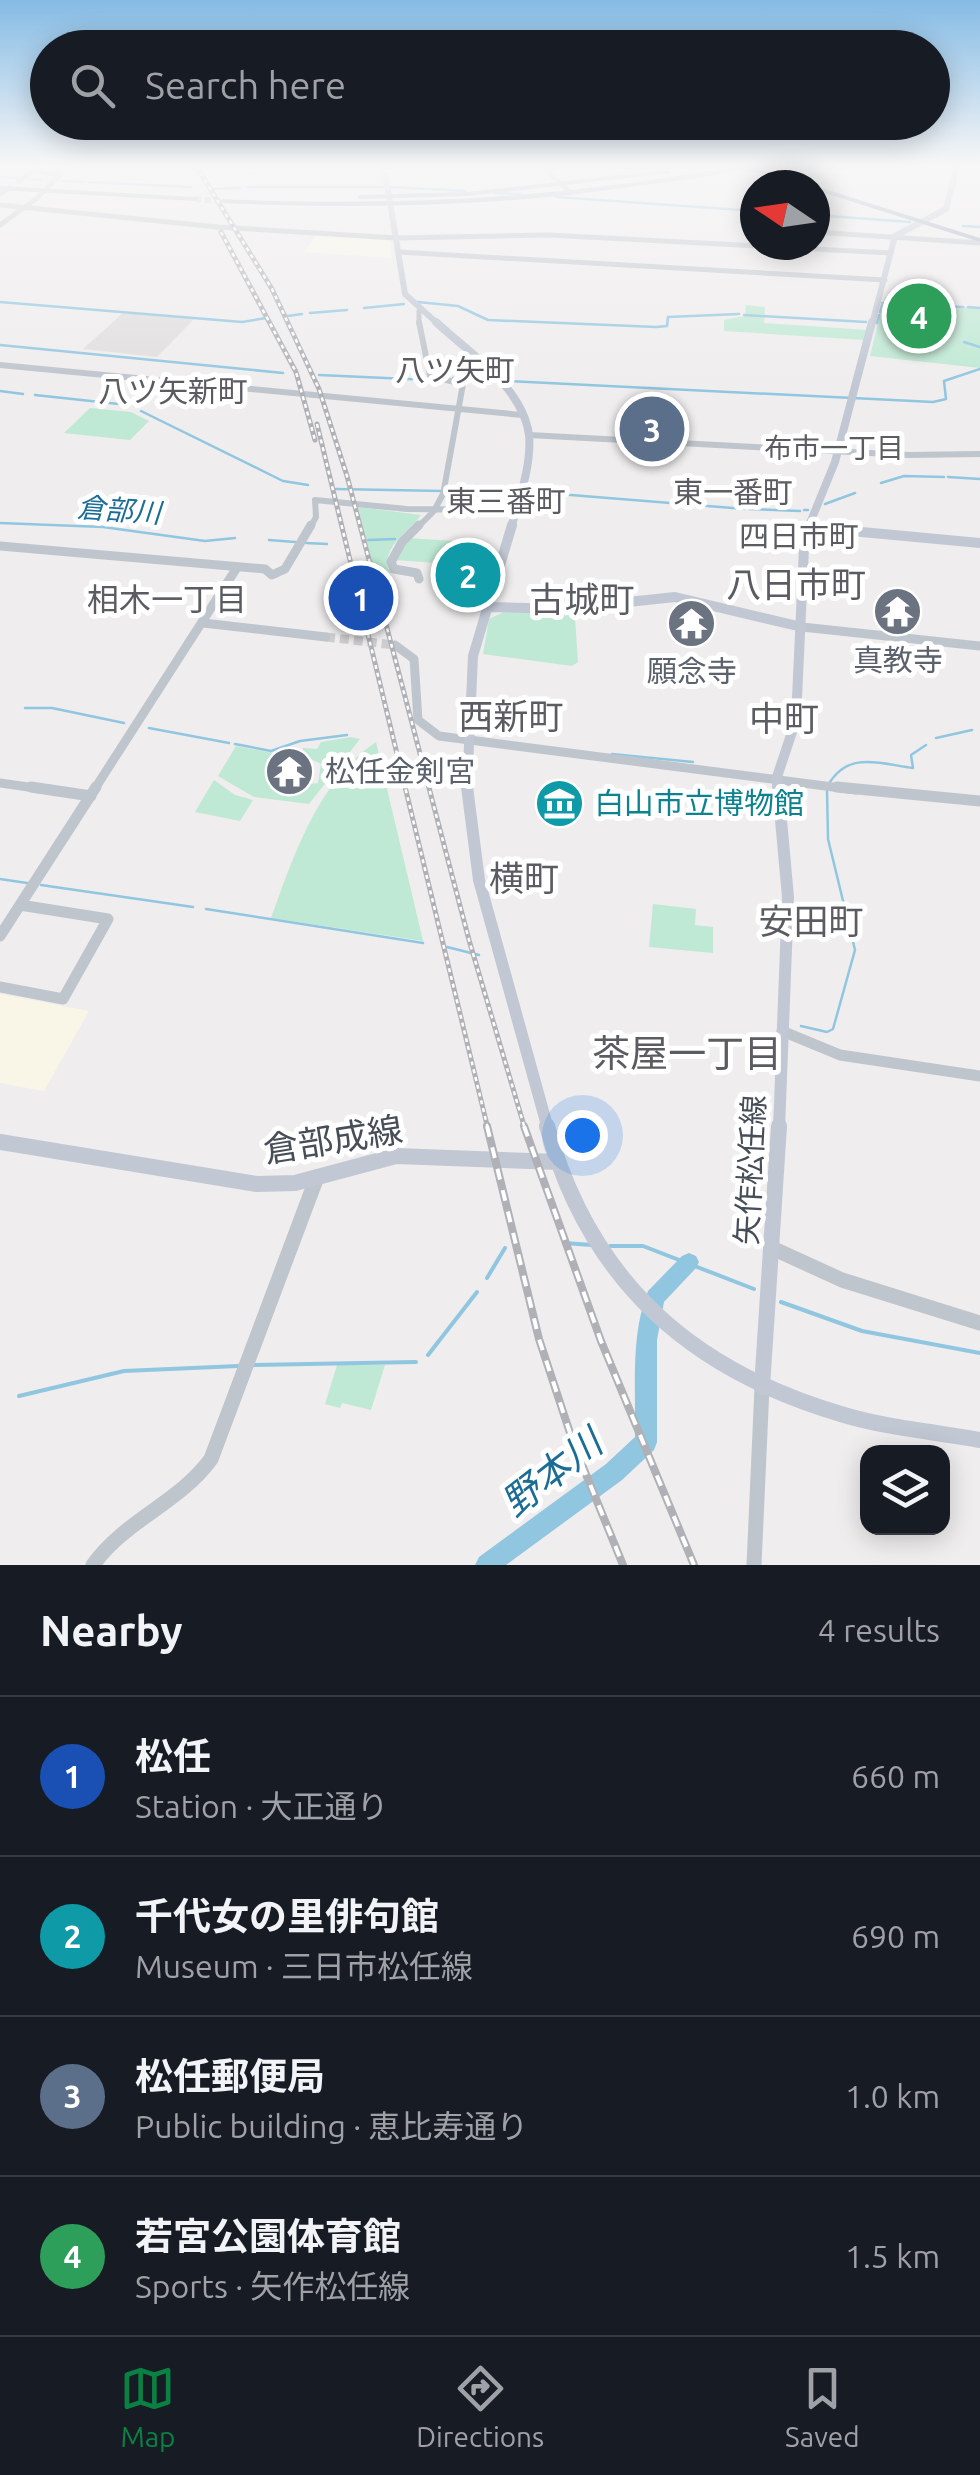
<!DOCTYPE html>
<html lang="en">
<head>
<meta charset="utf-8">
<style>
	body { margin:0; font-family:Ubuntu,"Noto Sans JP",sans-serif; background:#20242c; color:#f1f3f6 }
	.controls { position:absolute; right:30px; bottom:30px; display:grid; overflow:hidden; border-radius:20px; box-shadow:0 5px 25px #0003 }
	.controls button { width:90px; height:90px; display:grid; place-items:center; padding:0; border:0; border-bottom:2px solid #363941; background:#171b24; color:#f1f3f6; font:50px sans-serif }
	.compass { position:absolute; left:740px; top:170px; width:90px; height:90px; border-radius:50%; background:#171b24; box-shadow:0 5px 25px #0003; rotate:283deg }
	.you { position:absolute; left:582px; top:1135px; width:35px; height:35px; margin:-25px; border:8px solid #fff; border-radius:50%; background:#1a73e8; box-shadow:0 0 0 15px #1a73e833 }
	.badge { display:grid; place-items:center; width:65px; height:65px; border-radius:50%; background:#0b8043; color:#fff; font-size:32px; font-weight:700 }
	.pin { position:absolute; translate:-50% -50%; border:5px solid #fff; box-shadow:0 2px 10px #0006 }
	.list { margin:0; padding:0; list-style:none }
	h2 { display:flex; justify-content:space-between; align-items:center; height:130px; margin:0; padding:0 40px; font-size:42px }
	h2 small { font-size:32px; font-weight:400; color:#9ea1a6 }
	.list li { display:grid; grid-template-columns:65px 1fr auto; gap:30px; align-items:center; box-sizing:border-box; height:160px; padding:0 40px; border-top:2px solid #363941 }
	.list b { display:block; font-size:38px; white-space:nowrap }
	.list p { margin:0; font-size:32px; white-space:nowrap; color:#9ea1a6 }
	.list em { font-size:32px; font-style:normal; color:#9ea1a6 }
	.icon { flex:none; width:55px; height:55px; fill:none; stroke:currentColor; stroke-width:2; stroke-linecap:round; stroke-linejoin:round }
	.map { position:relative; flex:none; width:980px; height:1565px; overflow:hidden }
	.search { position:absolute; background:#171b24; box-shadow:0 5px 25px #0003; left:30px; right:30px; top:30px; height:110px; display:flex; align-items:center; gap:25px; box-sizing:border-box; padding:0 35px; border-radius:55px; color:#9ea1a6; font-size:38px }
	.sheet { height:770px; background:#171b24 }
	nav { display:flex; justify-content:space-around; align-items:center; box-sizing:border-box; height:140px; border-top:2px solid #363941; background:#171b24; font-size:28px; color:#9ea1a6 }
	nav a { display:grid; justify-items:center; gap:5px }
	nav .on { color:#0b8043 }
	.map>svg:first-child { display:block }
</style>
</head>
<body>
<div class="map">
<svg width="980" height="1565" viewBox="0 0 980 1565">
	<rect width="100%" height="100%" fill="#efeded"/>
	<path fill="#f9f6e7" d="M318,234L390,240L392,258L303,252Z
		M0,994L89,1011L44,1091L0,1083Z"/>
	<path fill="#e0dede" d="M123,313H127L194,319L157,357L83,349Z"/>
	<path fill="#bfe9d4" d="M883,302L980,308V368L870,356Z
		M746,305L765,307L764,323L868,330L865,340L724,331V320L745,316Z
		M90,408L131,412L149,421L130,440L64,433Z
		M358,507L421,515C410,531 383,545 388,569L394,573L375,575Z
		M407,538L485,543L476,566L395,560Z
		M506,611L571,612L575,618L578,662L572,666L483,654L489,619Z
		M351,737L360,739L309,804L254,797L218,776L236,746L273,753L294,748V762L278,761L272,773L290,779L293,786L318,783L321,764L302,755L303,748L317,749L321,742Z
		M376,742L423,941L271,918C294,855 318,781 376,742Z
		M214,780L235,795L253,800L240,821L195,812Z
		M653,904L696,909L695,925L713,927V953L649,947Z
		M337,1365H385L371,1410L342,1403L340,1408L325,1404Z"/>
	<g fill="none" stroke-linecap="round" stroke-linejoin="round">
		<path stroke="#91c6e1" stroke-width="2.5" d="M0,177L18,178
			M27,179L41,180
			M63,181L84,182
			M88,182L191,187
			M248,187H383
			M391,187L465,191
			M212,189L240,188
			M494,193L521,194
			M556,197L755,211
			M815,215L910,222
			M963,226L980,227
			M0,302L242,322L266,318
			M418,302L458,306L488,320L656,327L667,326L668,317L739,314
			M882,303L963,307
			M968,307L980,308
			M364,308L404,304
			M880,312L882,305
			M310,313L347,310
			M744,315L866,322
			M287,316L302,314
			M877,323L879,315
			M964,342L980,347
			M0,345L283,373
			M319,375L430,380
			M453,378L491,381
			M507,381L933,402L946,399L944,381L980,369
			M0,391L23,394
			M35,395L128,405
			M141,411L283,481L308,485
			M948,477L980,479
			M881,483L904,476L944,477
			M336,489L546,493L745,509
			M825,504L855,493
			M749,509L800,511
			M804,510H808
			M0,523L103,527L205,541L235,538
			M269,540L295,542
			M368,540L395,539
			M306,543L327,544
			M25,708H52L124,723
			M149,728L229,743
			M936,738L972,730
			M235,744L271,751L300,741L347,735
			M612,754L693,762
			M830,782C850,751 882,764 913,768L911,755L926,745
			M0,879L27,883
			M41,885L193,907
			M206,909L423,943
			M447,947L479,955
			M801,1026L827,1032L833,1029L855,950L828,839L827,790"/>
		<path stroke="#91c6e1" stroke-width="4" d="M564,1243L592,1245
			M610,1246H643L754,1289
			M487,1278L505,1248
			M781,1302L862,1331L980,1353
			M428,1355L477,1292
			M254,1365L416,1362
			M19,1396L124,1371L238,1366"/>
		<path fill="#91c6e1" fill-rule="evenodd" d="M689,1253L696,1256L699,1262L696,1268L664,1302L657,1340V1442L654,1450L622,1480L506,1565H475L479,1557L606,1464L635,1437C636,1390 630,1336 648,1291L682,1256Z"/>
		<path stroke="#cdcdcf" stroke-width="9" stroke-dasharray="9 5" stroke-linecap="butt" d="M326,637L395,645"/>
		<path stroke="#cdcdcf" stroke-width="6" stroke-dasharray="6 4" stroke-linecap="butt" d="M195,199L223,201"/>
		<path stroke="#bfc5cd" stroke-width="5" d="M553,166L551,175L571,193
			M19,181L36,169
			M0,194L9,188
			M0,205L218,227L396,238L548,235L891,253
			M0,225L36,199L60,175L33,171
			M815,232L980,243
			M398,252L885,280
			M419,311V324"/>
		<path stroke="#bfc5cd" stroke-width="6" d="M419,322L430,376L463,384L444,489
			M0,365L522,415
			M529,435L908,455L980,454
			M310,528L316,517L315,500L407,509L516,510
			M417,528L434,511L444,492"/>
		<path stroke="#bfc5cd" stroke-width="9" d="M0,546L265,569L272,575L285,569L311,525
			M419,579L417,573L394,569L391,562L402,542L419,525
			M203,623L326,637
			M802,627L980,646
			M395,645L414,659L418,720L439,736L856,790
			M0,783L49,790
			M94,790L236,569"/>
		<path stroke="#bfc5cd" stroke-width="11" d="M31,787L91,796
			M837,787L980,801
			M0,936L96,787
			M0,987L63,999L108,919L20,905
			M782,1031L840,1055L980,1076"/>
		<path stroke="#bfc5cd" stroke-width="15" d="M772,1248L842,1280L980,1323
			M93,1565C125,1520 179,1503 211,1459L317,1177
			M754,1565L762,1387"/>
		<path stroke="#c1c8d4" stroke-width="6" d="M384,166L405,294L438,324
			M872,324L895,236L946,209L957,166"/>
		<path stroke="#c1c8d4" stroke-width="8" d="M436,322C468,352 523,387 529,435C532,464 519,500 511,528
			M808,527L815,528
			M808,528L835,462L872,322"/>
		<path stroke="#c1c8d4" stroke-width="10" d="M808,527L980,543
			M488,607L563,609L675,597L802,627
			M467,790L473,656L512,525
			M778,790L777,777L796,720L804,547L809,525"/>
		<path stroke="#c1c8d4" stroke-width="12" d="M467,787L479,880L548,1129
			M778,787L788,897L779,1129"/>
		<path stroke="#c1c8d4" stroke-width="16" d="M547,1126C590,1282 692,1371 844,1415C888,1428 935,1432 980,1440
			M0,1142L257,1184L295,1183L396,1156L558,1162
			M762,1387L779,1126"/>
		<path fill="#afb9c9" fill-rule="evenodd" d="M737,166H749C717,178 671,181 636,186C499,207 361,209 223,203L220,201L223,199C399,207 564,198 737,166Z
			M669,170L671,173L467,196L360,199L357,197L360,195L467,192Z
			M0,186L195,197L198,199L195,201L0,190Z"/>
		<path fill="#9caac0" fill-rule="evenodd" d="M727,168H757L800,182L797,184L757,172L725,171Z
			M815,186L980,238V242L815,190Z"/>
		<defs>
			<path id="rail-far1" d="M196,166L272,289L319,389L347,476L469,940L525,1129
				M221,232L296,372L315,440
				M317,424L488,1129"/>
			<path id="rail" d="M487,1126L539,1339L574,1445L623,1565
				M524,1126L601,1341L694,1565"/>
		</defs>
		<use href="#rail-far1" stroke="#afb1b6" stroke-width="5"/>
		<use href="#rail" stroke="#afb1b6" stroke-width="8"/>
		<use href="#rail-far1" stroke="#fff" stroke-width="2.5" stroke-dasharray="4" stroke-linecap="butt"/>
		<use href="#rail" stroke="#fff" stroke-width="4" stroke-dasharray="11" stroke-linecap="butt"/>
	</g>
	<linearGradient id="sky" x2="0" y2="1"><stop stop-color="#85bbe5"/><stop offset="0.43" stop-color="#f8f7f7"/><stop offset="1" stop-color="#f8f7f7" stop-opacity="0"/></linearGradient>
	<rect width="980" height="385" fill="url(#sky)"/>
	<defs>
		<symbol id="temple-disc" viewBox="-11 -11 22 22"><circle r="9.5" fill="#6b7280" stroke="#fff"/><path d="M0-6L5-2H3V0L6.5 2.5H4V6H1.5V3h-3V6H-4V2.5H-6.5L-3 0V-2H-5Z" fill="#fff"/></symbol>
		<symbol id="museum-disc" viewBox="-11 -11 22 22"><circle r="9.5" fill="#0f9aa8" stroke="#fff"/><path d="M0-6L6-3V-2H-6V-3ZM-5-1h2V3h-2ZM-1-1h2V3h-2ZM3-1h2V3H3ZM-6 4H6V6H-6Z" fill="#fff"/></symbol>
	</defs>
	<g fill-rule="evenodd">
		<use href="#temple-disc" x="870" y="584" width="55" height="55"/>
		<use href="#temple-disc" x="664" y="596" width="55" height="55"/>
		<use href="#temple-disc" x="262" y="744" width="55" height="55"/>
		<use href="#museum-disc" x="532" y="776" width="55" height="55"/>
	</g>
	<g text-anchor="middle" stroke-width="10" stroke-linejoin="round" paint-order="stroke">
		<g font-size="28" fill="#5a5c61" stroke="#fff">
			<text x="834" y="458">布市一丁目</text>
		</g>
		<g font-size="28" font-style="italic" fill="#1c6d96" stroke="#fff">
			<text transform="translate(119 510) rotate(4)" y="10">倉部川</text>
		</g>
		<g font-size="30" fill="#5a5c61" stroke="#fff">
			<text x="455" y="381">八ツ矢町</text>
			<text x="173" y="402">八ツ矢新町</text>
			<text x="733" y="503">東一番町</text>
			<text x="506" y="512">東三番町</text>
			<text x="799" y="547">四日市町</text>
		</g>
		<g font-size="30" fill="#5b616d" stroke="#fff">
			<text x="898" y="671">真教寺</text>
			<text x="692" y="682">願念寺</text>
			<text x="325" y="782" text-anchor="start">松任金剣宮</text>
		</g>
		<g font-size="30" fill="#0d838f" stroke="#fff" text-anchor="start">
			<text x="594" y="814">白山市立博物館</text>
		</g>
		<g font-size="30" fill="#474e58" stroke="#fff">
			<text transform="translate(751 1170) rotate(-87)" y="10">矢作松任線</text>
		</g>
		<g font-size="32" fill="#5a5c61" stroke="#fff">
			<text x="167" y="611">相木一丁目</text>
		</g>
		<g font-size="35" fill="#5a5c61" stroke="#fff">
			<text x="796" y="597">八日市町</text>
			<text x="582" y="612">古城町</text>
			<text x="511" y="729">西新町</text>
			<text x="784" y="731">中町</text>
			<text x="524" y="891">横町</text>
			<text x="811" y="934">安田町</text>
		</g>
		<g font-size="35" fill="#474e58" stroke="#fff">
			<text transform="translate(333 1140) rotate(-9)" y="12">倉部成線</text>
		</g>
		<g font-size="38" fill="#5a5c61" stroke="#fff">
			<text x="687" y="1067">茶屋一丁目</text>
		</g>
		<g font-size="38" font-style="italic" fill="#1c6d96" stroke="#fff">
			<text transform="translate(552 1473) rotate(-38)" y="13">野本川</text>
		</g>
	</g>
</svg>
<div class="controls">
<button><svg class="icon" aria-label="layers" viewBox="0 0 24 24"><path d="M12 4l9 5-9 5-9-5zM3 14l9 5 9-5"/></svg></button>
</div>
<svg class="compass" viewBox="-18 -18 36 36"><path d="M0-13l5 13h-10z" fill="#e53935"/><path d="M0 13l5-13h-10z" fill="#9ea1a6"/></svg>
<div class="you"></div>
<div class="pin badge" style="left:361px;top:598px;background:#1a4fb4">1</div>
<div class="pin badge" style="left:468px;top:575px;background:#0f9aa8">2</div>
<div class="pin badge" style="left:652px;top:429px;background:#5c6f8a">3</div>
<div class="pin badge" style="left:919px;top:316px;background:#2e9e5b">4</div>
<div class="search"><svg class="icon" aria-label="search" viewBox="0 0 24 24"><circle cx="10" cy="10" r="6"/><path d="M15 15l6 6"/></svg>Search here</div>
</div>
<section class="sheet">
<h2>Nearby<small>4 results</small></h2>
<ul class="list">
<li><span class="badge" style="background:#1a4fb4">1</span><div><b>松任</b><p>Station · 大正通り</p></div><em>660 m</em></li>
<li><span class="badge" style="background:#0f9aa8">2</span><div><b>千代女の里俳句館</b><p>Museum · 三日市松任線</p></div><em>690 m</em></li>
<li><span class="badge" style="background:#5c6f8a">3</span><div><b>松任郵便局</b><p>Public building · 恵比寿通り</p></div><em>1.0 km</em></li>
<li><span class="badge" style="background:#2e9e5b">4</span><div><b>若宮公園体育館</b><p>Sports · 矢作松任線</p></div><em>1.5 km</em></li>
</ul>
</section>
<nav>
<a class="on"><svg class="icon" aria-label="map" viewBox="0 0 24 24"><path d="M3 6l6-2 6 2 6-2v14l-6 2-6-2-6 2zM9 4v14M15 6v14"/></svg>Map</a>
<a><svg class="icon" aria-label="directions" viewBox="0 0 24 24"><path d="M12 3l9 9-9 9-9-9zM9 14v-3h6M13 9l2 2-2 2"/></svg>Directions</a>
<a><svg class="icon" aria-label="saved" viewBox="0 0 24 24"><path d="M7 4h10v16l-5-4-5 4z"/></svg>Saved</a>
</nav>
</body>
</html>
